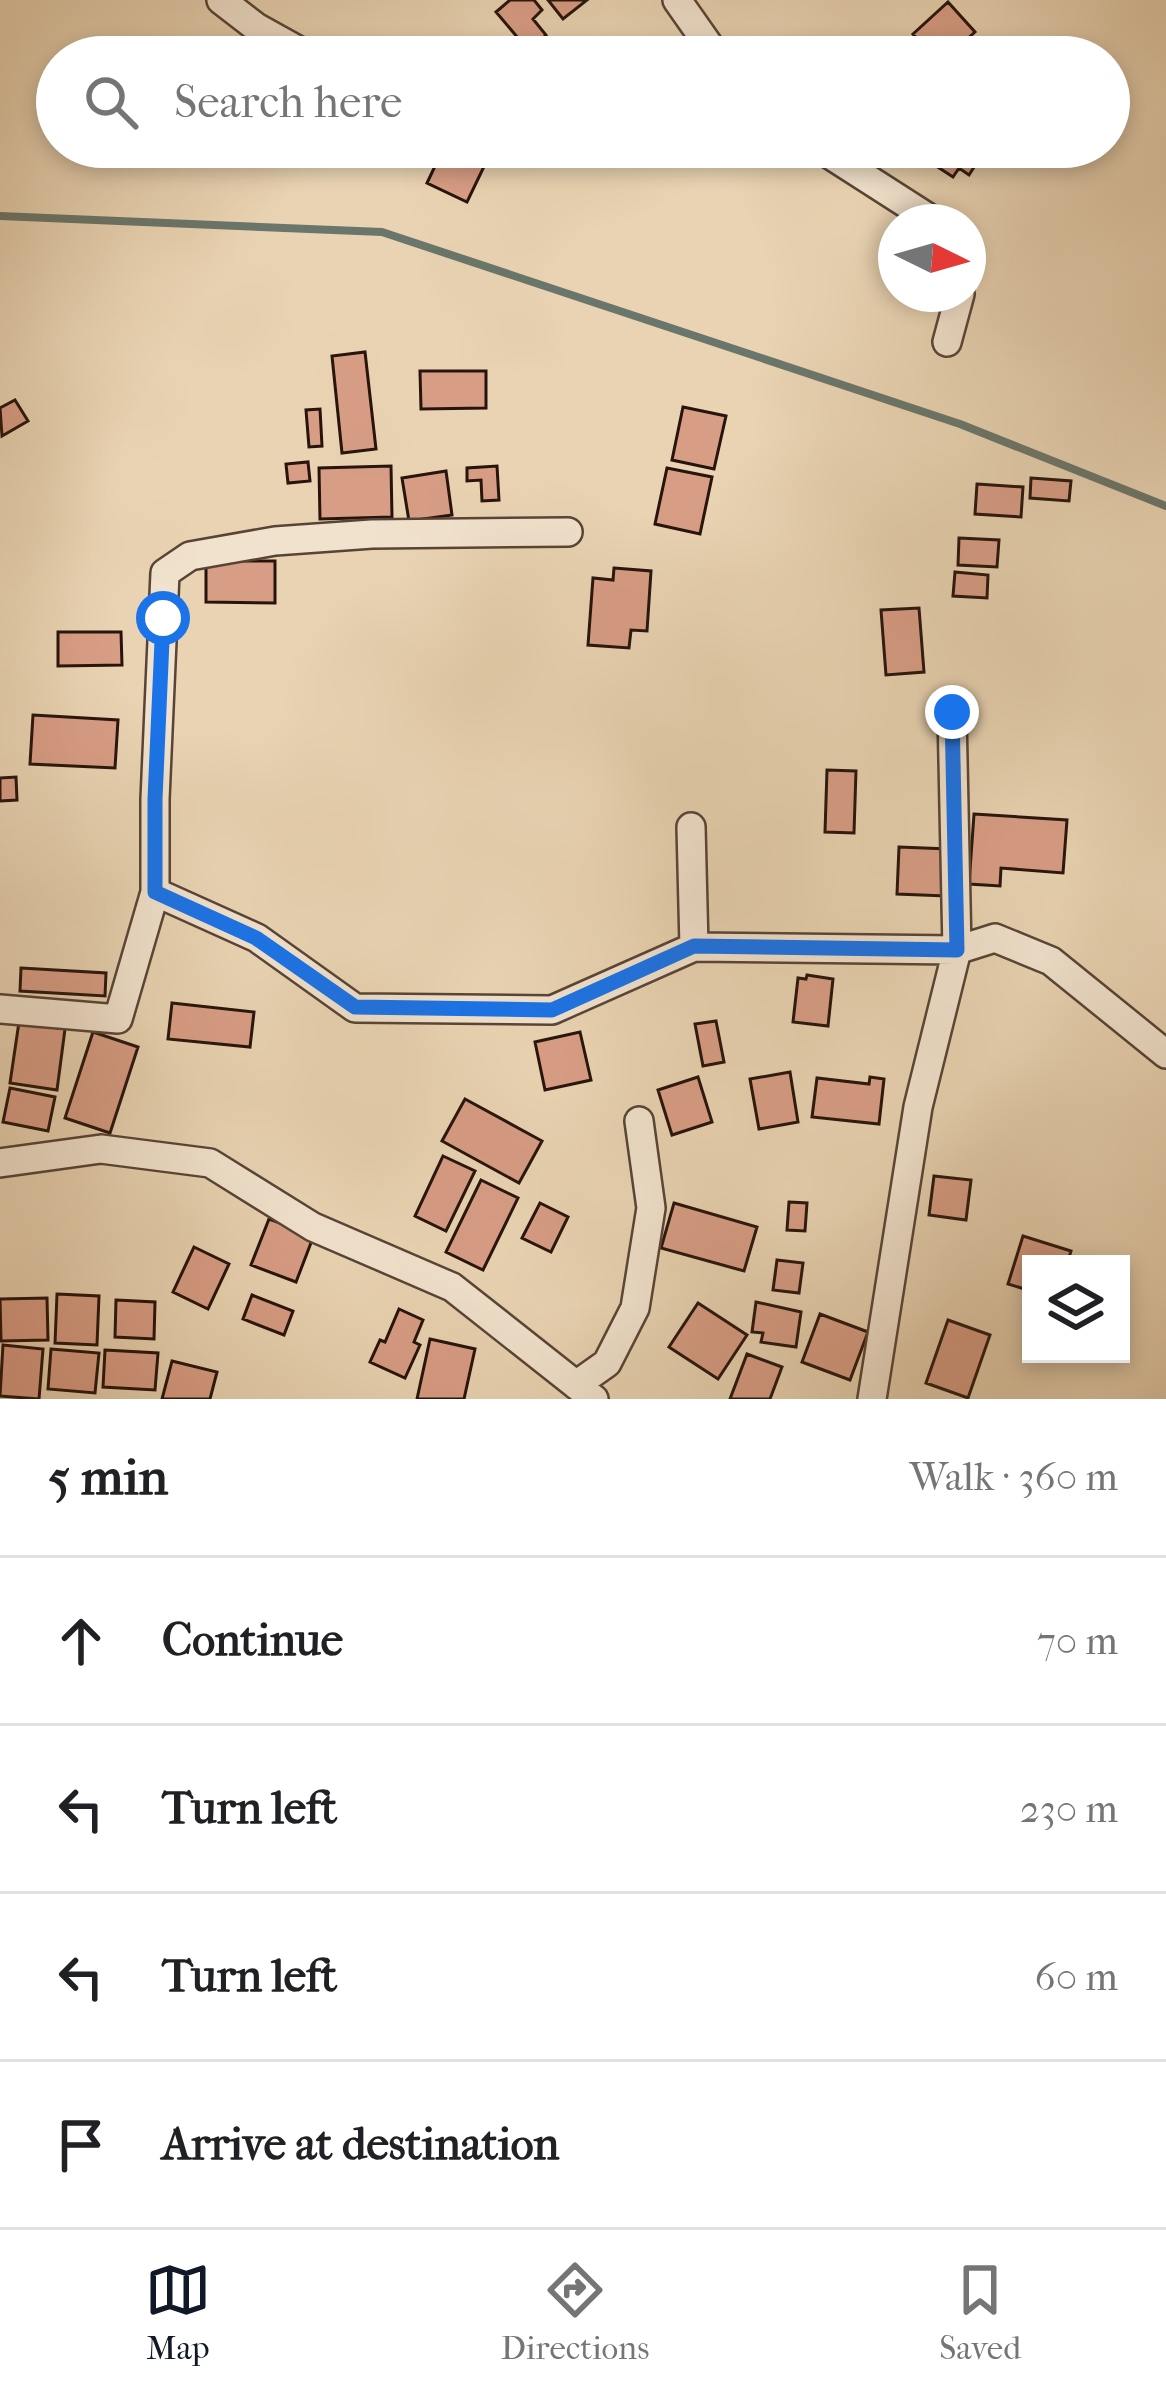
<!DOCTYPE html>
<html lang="en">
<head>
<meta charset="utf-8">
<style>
	body { margin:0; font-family:"IM FELL French Canon",serif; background:#f6f6f6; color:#202124 }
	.controls { position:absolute; right:36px; bottom:36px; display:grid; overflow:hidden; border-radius:0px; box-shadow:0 6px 18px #0003 }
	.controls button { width:108px; height:108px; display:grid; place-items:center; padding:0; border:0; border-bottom:3px solid #e0e0e0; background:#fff; color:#202124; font:60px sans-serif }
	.compass { position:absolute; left:878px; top:204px; width:108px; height:108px; border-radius:50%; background:#fff; box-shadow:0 6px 18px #0003; rotate:95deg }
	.stop { position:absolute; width:36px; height:36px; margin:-27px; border:9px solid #1a73e8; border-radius:50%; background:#fff }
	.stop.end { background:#1a73e8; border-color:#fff; box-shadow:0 3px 12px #0008 }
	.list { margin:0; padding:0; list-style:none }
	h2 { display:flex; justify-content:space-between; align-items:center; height:156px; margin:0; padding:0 48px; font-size:51px }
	h2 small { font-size:39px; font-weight:400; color:#757577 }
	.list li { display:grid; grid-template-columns:78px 1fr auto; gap:36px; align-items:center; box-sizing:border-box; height:168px; padding:0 48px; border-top:3px solid #e0e0e0 }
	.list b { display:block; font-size:45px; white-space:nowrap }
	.list em { font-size:39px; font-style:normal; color:#757577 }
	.icon { flex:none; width:66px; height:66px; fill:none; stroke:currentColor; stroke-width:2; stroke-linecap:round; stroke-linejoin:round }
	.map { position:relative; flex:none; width:1166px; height:1399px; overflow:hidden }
	.search { position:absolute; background:#fff; box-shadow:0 6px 18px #0003; left:36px; right:36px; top:36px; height:132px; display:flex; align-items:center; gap:30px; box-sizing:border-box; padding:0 42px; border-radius:66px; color:#757577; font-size:45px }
	.sheet { height:828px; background:#fff }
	nav { display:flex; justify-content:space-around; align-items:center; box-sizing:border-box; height:168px; border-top:3px solid #e0e0e0; background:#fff; font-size:33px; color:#757577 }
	nav a { display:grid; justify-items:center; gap:6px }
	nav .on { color:#111827 }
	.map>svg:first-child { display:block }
</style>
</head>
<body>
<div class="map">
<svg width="1166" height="1399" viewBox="0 0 1166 1399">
	<rect width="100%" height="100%" fill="#e9d3b2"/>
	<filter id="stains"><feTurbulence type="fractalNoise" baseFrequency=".00167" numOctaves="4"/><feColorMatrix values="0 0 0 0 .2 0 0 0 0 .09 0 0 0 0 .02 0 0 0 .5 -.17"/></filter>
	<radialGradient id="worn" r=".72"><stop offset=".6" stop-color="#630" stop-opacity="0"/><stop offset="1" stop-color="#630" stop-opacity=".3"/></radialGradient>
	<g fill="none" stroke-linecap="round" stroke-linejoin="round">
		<path stroke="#6a766b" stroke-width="8" d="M0,216L382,232L960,424L1166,506"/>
	</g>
	<path fill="#d89d85" stroke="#27140c" stroke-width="3" d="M510,0H534L542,10L533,19L546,35L529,51L496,12Z
		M548,0H587L563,19Z
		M948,2L975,32L947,57H933L913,34Z
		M444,147H481L491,152L467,202L427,183Z
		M932,147H987L969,175L959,168L953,177L924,158Z
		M365,352L376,449L342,453L332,356Z
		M420,371H486V408L421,409Z
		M15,400L28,421L2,436L0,408Z
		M683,407L726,416L714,469L672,460Z
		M320,409L322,446L309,447L306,410Z
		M308,462L310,481L288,483L286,464Z
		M391,466L392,517L320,519L319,468Z
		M497,466L499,500L482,501L481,480L467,481V468Z
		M667,468L712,477L700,534L655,524Z
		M446,471L452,515L409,521L402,478Z
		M1031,478L1071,481L1069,501L1030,498Z
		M977,484L1023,487L1021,517L975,514Z
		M959,538L999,540L997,567L958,565Z
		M206,561H275V603L206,602Z
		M614,568L651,571L647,631L631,630L629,648L588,645L593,578L613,580Z
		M955,572L988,575L987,598L953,596Z
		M919,608L924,672L886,675L881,610Z
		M58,632H121L122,665L58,666Z
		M33,715L118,720L115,768L30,764Z
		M827,770L856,771L854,833L825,832Z
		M16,777L17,800L0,801V778Z
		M974,814L1067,820L1063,873L1001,868L1000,886L969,884Z
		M899,847L948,849L946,896L897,894Z
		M21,968L106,973L105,996L20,991Z
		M807,975L833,979L828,1026L793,1022L798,978L806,979Z
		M172,1003L254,1012L250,1047L168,1039Z
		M716,1021L724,1062L703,1066L695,1024Z
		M19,1022L65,1029L57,1090L10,1083Z
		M93,1032L138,1047L110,1133L65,1118Z
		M580,1032L591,1080L545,1090L535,1042Z
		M790,1072L798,1122L759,1129L750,1079Z
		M698,1077L712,1122L672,1135L658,1090Z
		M870,1077L884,1079L879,1124L812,1117L817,1078L869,1084Z
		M10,1088L55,1097L48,1131L3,1122Z
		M465,1099L542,1141L519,1183L442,1141Z
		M443,1156L475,1171L446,1231L415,1216Z
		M934,1176L971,1180L966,1220L929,1215Z
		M481,1180L518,1198L483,1270L446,1252Z
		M789,1202L807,1203L805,1231L787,1230Z
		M540,1203L568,1217L551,1252L522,1238Z
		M674,1203L757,1227L744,1271L661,1248Z
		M269,1219L314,1235L296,1282L251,1265Z
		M1023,1236L1071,1251L1067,1264H1031V1291L1008,1284Z
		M194,1247L229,1264L208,1309L173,1292Z
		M777,1260L803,1263L799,1293L773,1290Z
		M57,1294L99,1296L97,1345L55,1343Z
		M252,1295L293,1311L284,1335L243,1319Z
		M47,1298L48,1340L1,1341L0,1299Z
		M116,1300L155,1302L154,1339L115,1337Z
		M756,1302L801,1312L796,1347L761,1342L763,1333L752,1332Z
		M698,1303L747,1335L718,1379L669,1347Z
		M399,1309L423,1320L414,1342L420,1345L405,1378L370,1362L380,1340L385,1342Z
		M820,1314L868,1332L850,1380L802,1362Z
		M948,1320L990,1335L968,1398L926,1383Z
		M430,1339L475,1349L464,1399H417Z
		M3,1345L43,1349L39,1399L0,1396Z
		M51,1349L99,1353L95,1393L48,1389Z
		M105,1350L158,1353L155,1390L103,1387Z
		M747,1354L782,1367L770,1399H730Z
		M172,1361L217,1372L210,1399H162Z"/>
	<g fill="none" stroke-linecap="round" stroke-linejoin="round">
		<defs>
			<path id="minor" d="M221,0L256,27L310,57
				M677,0L717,57
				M818,147L935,222
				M968,254V261
				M947,342L960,294
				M691,827L694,947
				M155,892L257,938L355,1008L552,1010L694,947L957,950L952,713
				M0,1009L118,1019L155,892V799L165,573L190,556L275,541L372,534L568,532
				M0,1163L101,1149L210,1163L313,1227L452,1287L594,1399
				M576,1385L607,1363L635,1308L651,1208L639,1121
				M872,1399L918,1107L957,950L995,938L1051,961L1166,1054"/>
		</defs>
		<use href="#minor" stroke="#584436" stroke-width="32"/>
		<use href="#minor" stroke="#f1e2cd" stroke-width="27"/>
	</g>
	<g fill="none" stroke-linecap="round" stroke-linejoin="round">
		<path stroke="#1a73e8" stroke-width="15" d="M163,618L155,799V892L256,938L355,1007L552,1010L694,946L957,950L952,712"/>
	</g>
	<rect width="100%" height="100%" filter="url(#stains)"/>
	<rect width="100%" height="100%" fill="url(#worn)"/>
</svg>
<div class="controls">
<button><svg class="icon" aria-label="layers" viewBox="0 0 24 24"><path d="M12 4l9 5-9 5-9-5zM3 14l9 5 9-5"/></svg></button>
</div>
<svg class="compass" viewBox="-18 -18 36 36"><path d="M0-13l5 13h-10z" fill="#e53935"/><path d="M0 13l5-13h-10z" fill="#757577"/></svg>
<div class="stop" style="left:163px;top:618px"></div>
<div class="stop end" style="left:952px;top:712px"></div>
<div class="search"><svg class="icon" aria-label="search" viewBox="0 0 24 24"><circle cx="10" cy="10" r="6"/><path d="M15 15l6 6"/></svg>Search here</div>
</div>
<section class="sheet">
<h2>5 min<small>Walk · 360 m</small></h2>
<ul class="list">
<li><svg class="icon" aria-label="ahead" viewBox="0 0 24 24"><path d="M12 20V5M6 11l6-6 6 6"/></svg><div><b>Continue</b></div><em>70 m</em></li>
<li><svg class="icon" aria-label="left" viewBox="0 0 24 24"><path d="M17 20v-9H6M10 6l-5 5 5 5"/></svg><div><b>Turn left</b></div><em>230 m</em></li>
<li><svg class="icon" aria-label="left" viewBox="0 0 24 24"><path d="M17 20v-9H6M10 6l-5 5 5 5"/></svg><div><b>Turn left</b></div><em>60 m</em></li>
<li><svg class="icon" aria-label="arrive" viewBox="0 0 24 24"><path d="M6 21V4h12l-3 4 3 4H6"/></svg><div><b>Arrive at destination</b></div></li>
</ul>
</section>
<nav>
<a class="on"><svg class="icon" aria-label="map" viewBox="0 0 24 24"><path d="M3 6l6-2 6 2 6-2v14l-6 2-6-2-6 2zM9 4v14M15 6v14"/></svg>Map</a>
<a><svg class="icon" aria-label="directions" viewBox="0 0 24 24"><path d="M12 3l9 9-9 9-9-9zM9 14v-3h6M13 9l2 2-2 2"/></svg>Directions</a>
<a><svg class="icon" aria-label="saved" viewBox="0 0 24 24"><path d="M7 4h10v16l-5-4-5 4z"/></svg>Saved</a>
</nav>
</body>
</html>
